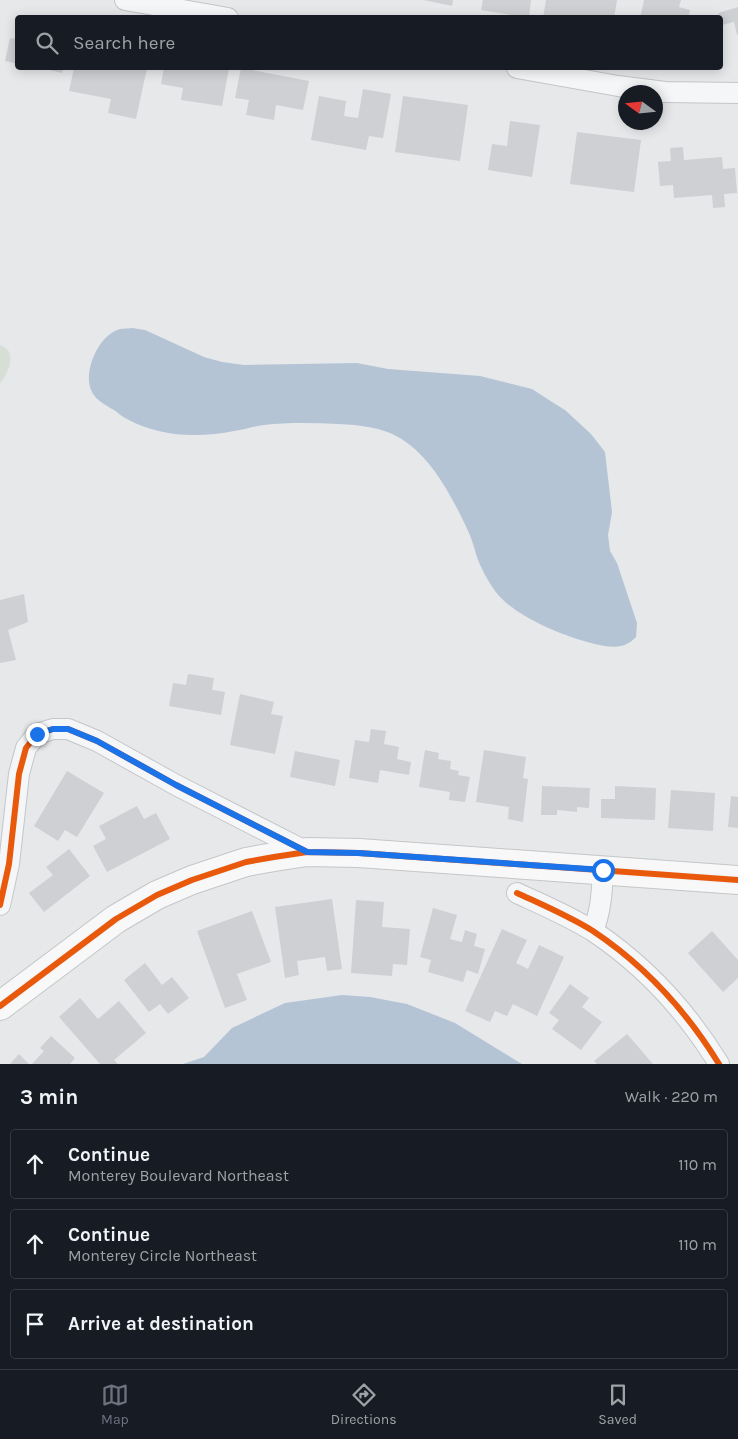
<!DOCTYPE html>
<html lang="en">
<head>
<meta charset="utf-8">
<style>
	body { margin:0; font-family:Karla,sans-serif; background:#20242c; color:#f1f3f6 }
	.compass { position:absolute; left:618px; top:85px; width:45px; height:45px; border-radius:50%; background:#171b24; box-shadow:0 2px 12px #0003; rotate:285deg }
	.stop { position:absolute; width:15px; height:15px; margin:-11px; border:4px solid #1a73e8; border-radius:50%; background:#fff }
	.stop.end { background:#1a73e8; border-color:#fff; box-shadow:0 1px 5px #0008 }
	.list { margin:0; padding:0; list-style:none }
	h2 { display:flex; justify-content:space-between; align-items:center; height:65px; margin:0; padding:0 20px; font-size:21px }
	h2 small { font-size:16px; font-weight:400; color:#9ea1a6 }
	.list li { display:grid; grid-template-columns:32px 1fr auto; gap:15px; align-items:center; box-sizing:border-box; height:70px; margin:0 10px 10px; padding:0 10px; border:1px solid #363941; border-radius:5px }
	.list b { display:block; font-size:19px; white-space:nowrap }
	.list p { margin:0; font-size:16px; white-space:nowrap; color:#9ea1a6 }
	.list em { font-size:16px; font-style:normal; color:#9ea1a6 }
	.icon { flex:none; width:28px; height:28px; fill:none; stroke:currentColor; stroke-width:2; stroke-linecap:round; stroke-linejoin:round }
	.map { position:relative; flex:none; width:738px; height:1064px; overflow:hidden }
	.search { position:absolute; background:#171b24; box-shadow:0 2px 12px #0003; left:15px; right:15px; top:15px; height:55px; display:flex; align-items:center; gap:12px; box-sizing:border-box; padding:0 18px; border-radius:5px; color:#9ea1a6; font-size:19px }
	.sheet { height:305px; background:#171b24 }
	nav { display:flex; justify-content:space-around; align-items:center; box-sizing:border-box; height:70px; border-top:1px solid #363941; background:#171b24; font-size:14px; color:#9ea1a6 }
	nav a { display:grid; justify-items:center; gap:2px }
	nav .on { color:#6c737f }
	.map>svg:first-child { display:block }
</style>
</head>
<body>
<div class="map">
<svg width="738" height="1064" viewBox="0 0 738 1064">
	<rect width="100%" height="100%" fill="#e6e8ea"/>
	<path fill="#d6ded6" d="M0,345C2,346 5,347 7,349C15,358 7,376 0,383Z"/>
	<path fill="#b4c4d5" d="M132,328L145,330L204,357L222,362L244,365L357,363L388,369L480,376L532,389L549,400L565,410L591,434L605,452L612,512L608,535L610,551L617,563L637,623L636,637C623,651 607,647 591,643C562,636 512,615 495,591C488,581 480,567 476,554C474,547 472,540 469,533C454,500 431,455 398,437C381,427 359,425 339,424C314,423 289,422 264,425C254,426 244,430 234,431C199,438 159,437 127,419C122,417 119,413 114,410C102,403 90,397 89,381C88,363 99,338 117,330C121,328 127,329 132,328Z
		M342,995L370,997L407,1004L455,1023L522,1064H183L204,1057L232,1028L285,1003Z"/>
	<path fill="#ced0d3" d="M424,0H453L452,6Z
		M483,0H531L529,18L481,10Z
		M546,0H617L614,18H543Z
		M644,0H681L679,7L690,10L688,18H640Z
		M738,7V35H737L734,22L722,25L718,13Z
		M10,38L18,39V64L5,61Z
		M41,68H63L62,73Z
		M74,68H147L136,119L108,113L111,99L69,91Z
		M164,68H229L222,106L181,100L183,88L161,84Z
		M241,68L309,81L303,110L276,105L274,120L246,115L249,100L235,98Z
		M363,89L391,94L383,138L369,136L366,150L311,140L319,96L346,101L344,116L358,118Z
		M403,96L468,105L460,161L395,152Z
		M510,121L540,125L532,177L488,170L492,144L507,146Z
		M577,132L641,140L634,192L570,184Z
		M683,147L684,160L722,157L723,169L735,168L737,193L724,194L725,207L713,208L712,195L674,198L673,185L660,186L658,162L671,161L670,148Z
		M24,594L28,622L8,630L16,660L0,663V600Z
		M188,674L214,678L212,690L225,692L221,715L169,706L173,683L186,685Z
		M240,694L274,702L271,714L283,716L275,754L230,745Z
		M371,729L386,731L384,744L399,747L397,759L411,762L409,775L380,770L378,783L349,778L355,740L369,742Z
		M425,750L439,753L438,759L451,761L450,769L459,771L458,775L470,777L465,802L449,800L450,792L419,787Z
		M484,750L526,757L523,778L528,779L523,822L508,819L509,807L476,802Z
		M295,751L340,760L335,786L290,777Z
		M67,771L104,793L77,837L65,830L58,841L34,826Z
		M542,786L590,788L589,808L577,807V812L557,810V815H541Z
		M615,786L656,788L655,820L601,818V799H615Z
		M671,790L715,793L713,831L668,828Z
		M731,796L738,797V828L728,827Z
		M137,806L144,819L156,813L170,839L107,872L93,846L106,839L99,826Z
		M69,849L90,876L44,912L29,893L53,875L46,867Z
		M332,899L342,969L327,971L325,957L297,961L299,975L285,978L275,907Z
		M356,900L384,902L382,927L410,929L407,965L393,964L392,976L351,973Z
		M433,908L457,915L450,939L462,942L465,930L477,934L474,946L485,949L478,974L467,970L463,982L428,972L431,960L420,957Z
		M252,911L271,962L237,974L247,1000L225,1008L197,931Z
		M502,929L527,940L516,963L528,969L539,945L564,957L537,1016L513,1004L507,1016L495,1011L490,1022L465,1011Z
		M712,931L738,960V978L723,992L688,953Z
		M145,963L162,985L172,977L189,998L168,1014L160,1004L149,1012L124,980Z
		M570,984L589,998L582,1007L602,1022L581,1050L552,1029L559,1020L549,1013Z
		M80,998L98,1019L119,1001L146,1033L114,1060L118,1064H100L59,1017Z
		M627,1034L653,1064H597L594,1061Z
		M51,1036L75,1058L70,1064H32L44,1051L40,1048Z
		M19,1054L29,1064H10Z"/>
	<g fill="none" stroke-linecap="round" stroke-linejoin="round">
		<defs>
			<path id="street" d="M125,0L228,18
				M517,68L618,86L665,92L738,93
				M517,893C543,905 569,916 593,931C644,965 687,1012 719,1064
				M0,905L9,864L19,774L26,748L37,734L53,729H68L97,741L176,785L307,852
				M593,931C601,911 602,892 603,870"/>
			<path id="secondary" d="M0,1006L116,919L157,895L192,880L246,862L274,857L307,852L359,853L738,880"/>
		</defs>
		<use href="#street" stroke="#c4c6c8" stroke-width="22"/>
		<use href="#secondary" stroke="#c4c6c8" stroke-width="30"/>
		<use href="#street" stroke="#f5f6f7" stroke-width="20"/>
		<use href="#secondary" stroke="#f8f8f8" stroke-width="28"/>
		<defs>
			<path id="cycleway" d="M517,893C543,905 569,916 593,931C644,965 687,1012 719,1064
				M0,905L9,864L19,774L26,748L37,734L53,729H68L97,741L176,785L307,852
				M0,1006L116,919L157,895L192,880L246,862L274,857L307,852L359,853L738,880"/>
		</defs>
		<use href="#cycleway" stroke="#f4f6f9" stroke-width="9"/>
		<use href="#cycleway" stroke="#e8590c" stroke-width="6"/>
	</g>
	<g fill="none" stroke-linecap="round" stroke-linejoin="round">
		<path stroke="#1a73e8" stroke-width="6" d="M37,734L53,729H68L97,741L176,785L307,852L358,853L603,870"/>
	</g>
</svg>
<svg class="compass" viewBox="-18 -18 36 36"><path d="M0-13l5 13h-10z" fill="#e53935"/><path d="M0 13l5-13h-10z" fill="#9ea1a6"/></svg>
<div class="stop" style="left:603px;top:870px"></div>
<div class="stop end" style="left:37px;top:734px"></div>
<div class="search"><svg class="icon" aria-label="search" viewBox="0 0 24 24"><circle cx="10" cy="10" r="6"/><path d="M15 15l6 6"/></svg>Search here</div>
</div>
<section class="sheet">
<h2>3 min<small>Walk · 220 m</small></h2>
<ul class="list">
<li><svg class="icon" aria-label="ahead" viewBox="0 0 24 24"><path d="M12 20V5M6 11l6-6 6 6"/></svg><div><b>Continue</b><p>Monterey Boulevard Northeast</p></div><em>110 m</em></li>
<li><svg class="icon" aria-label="ahead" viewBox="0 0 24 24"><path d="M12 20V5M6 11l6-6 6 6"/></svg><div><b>Continue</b><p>Monterey Circle Northeast</p></div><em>110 m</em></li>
<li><svg class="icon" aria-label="arrive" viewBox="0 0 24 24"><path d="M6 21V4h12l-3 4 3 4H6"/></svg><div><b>Arrive at destination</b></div></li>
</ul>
</section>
<nav>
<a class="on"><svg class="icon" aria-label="map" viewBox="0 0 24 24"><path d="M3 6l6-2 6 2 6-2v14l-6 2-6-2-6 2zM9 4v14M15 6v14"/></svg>Map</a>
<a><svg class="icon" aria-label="directions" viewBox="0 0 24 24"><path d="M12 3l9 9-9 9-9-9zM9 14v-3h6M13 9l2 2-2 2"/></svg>Directions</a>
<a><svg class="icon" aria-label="saved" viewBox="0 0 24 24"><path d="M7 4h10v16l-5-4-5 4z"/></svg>Saved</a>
</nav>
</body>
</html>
